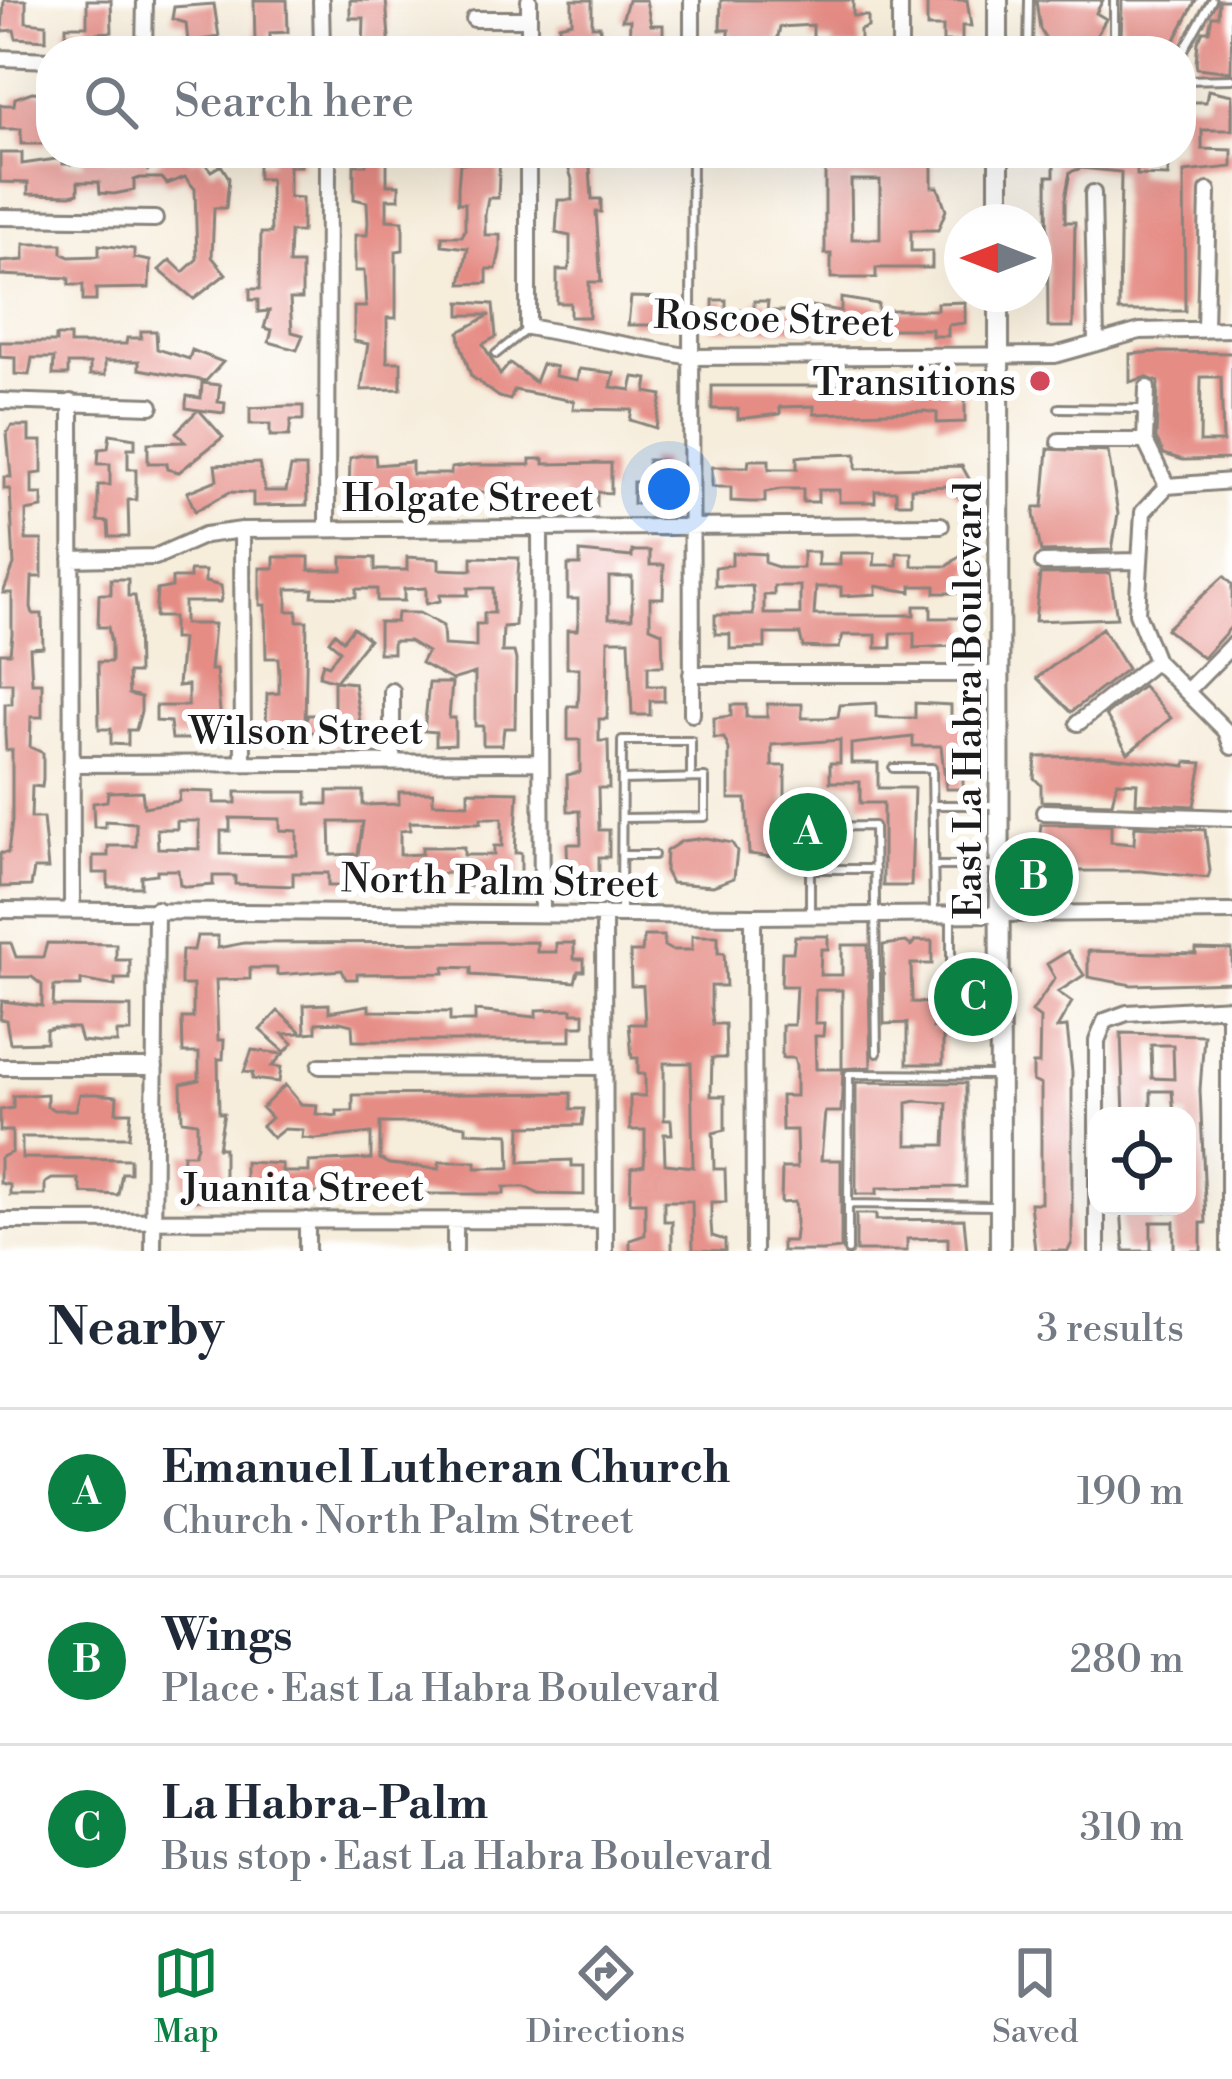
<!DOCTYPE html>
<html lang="en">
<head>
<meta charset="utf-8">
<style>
	body { margin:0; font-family:"Libre Bodoni",serif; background:#f2f2f3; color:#1f2937 }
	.controls { position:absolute; right:36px; bottom:36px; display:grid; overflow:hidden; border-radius:24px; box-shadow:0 12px 48px #0002 }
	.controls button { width:108px; height:108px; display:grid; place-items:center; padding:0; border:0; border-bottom:3px solid #e0e1e3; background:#fff; color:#1f2937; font:60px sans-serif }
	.compass { position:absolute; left:944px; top:204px; width:108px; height:108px; border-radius:50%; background:#fff; box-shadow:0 12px 48px #0002; rotate:270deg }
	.you { position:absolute; left:669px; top:489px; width:42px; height:42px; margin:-30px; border:9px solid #fff; border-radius:50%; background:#1a73e8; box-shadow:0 0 0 18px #1a73e833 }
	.badge { display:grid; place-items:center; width:78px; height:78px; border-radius:50%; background:#0b8043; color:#fff; font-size:39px; font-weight:700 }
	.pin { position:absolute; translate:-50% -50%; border:6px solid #fff; box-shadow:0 3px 12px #0006 }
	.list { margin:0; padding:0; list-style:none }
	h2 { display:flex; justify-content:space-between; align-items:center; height:156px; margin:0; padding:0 48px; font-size:51px }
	h2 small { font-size:39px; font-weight:400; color:#747a83 }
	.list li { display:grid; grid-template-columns:78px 1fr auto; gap:36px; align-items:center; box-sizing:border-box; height:168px; padding:0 48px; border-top:3px solid #e0e1e3 }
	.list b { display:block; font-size:45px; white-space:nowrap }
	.list p { margin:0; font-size:39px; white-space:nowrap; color:#747a83 }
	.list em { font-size:39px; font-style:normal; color:#747a83 }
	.icon { flex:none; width:66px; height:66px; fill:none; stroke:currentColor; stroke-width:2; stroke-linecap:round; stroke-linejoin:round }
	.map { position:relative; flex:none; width:1232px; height:1251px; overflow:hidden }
	.search { position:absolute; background:#fff; box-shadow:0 12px 48px #0002; left:36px; right:36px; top:36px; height:132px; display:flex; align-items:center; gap:30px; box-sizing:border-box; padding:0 42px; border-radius:48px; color:#747a83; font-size:45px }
	.sheet { height:660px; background:#fff }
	nav { display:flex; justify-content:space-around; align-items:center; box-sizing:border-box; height:168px; border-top:3px solid #e0e1e3; background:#fff; font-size:33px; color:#747a83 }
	nav a { display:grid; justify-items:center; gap:6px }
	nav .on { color:#0b8043 }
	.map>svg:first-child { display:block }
</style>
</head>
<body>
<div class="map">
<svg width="1232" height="1251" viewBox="0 0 1232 1251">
	<rect width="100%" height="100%" fill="#fff"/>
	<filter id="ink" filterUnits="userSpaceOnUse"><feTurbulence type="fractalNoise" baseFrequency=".00833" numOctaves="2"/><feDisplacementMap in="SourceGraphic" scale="24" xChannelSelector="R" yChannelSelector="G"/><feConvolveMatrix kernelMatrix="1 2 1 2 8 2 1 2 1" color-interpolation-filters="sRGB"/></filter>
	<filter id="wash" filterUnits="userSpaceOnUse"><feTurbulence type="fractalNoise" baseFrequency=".004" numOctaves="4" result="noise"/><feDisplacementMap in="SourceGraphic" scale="48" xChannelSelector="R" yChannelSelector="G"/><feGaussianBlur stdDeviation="2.7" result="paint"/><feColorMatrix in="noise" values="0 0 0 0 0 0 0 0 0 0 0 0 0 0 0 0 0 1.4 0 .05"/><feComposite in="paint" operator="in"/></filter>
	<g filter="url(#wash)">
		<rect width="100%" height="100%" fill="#f6eddb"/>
		<g id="blocks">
			<path fill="#e58c85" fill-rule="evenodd" d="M4,0H26V22L46,24V40L16,38L14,30L2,31Z
				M87,0H111L112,32L97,33V39L66,41V26H87Z
				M254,0H287L288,32L270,33V42H255Z
				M350,0H386L390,51H363L364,18H350Z
				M572,0H592V26H600V51H560L559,25L572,22Z
				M628,0H646L651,25H663V51H629L630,20H622Z
				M721,0H853V16H868V27L860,30V48H833V41L813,40V25L780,27L777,41H757V47H729V30H720Z
				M927,0H967L971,26H962V42H943V27H927Z
				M1036,0H1103L1096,13L1106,19L1095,38L1106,51H1053L1040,29Z
				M1122,0H1196L1169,51L1154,44L1151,51L1121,47Z
				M1219,0H1232L1231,72L1197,68L1196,63L1198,42L1203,31H1209L1212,16H1218Z
				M214,4L219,37L188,42L186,23L172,19L174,7Z
				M1208,90L1232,95V130H1202V149L1232,150V167L1184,172L1185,311H1119L1121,172L1081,168L1070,172L1065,199V222H1075L1073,327H1048L1047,176H1054V153H1137V175L1168,176V153H1181V102H1206Z
				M32,92L46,93L47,144H21V129H0V105H14L15,98Z
				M0,153H22V164L63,158V164H83V153H101L108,159H137V153H148V170L169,153H185L192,161L200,157L211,171L221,165L229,178L226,208H214L212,257L226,274L194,299L159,270L170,260L183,272L197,259L195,189L185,177L167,184L162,178H140L134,180V190L114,194L100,193L99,182H78V193L71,195L28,194V183L0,182Z
				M271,153H301V166H289V197L302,198V232H290L289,264H302V299H290L292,332L303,335L297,350L269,342L272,330L264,328L269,311L258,312V300H250V289H260L261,233H271L270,179H258V163H271Z
				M368,153H387V185H399V199H387V220L403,221V250L396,251V318H387V362H401V389L361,390L368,344L354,341V307H366L364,271H355V235H367L368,222L367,202L354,199V165H366Z
				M468,153H500L498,198H488L485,214V235H500V251L496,269H487V283L461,284L468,248L442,245V236H462L465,230V203H458V187L460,163H468Z
				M555,153H589L592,199H601V212H596L601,282H589V317H570V303H557V270H568L570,262V236L556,233L558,200H572V179L567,164H555Z
				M825,161L932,163V187H938L946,210L938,230H911V251H932V268H876V278H831V254H825ZM851,180H880V239H852Z
				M24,244H62V253L69,257L99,256V245L134,249V258L150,261L149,288L96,289V301H83V285H69V278L0,275V262L24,260Z
				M631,297L663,298L660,325H628Z
				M841,298L878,304V310H937V303L965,302V323L948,325V336H932V329H713V300H726V308L734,310H754V301H768L767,311H799V304L841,311Z
				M460,302L493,304L496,337L483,344L500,375L510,363L535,382L542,364L556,367L555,376L577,380L579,369L614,373L611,387L631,390L634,377L648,379L646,392L662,395L656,428L630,420L632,410L573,409L574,401L514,390L510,400L499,397L471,376L460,342L459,332L490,315H460Z
				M141,331H156L157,349L189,359L192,350L223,362L206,381L139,369V361H105V375H90V364H68V375H53L54,358H32L29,375L15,374V358L0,357V342H56V336H70V344H126L127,338H141Z
				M1157,352L1232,353V459L1183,460L1164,454L1156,439L1158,382L1146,377L1130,382V354ZM1201,377H1221L1223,442H1200Z
				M933,379H948V394H965V422L937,423V413L925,411L814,414V406L780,407V414L738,419V409H712V386H933Z
				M202,383L220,385L218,402L225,403L224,413L199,410L223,437L179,472L167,469V463H148V443L185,442L176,432L198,410L186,408V403L187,396L201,398Z
				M288,406H303V420H291L289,436H270V424H250V408Z
				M12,426H29V441H42V473L32,474V494H42V508L26,511V540H42V577H32L31,607L33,614H42L43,647L30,648L32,683H42V717H31L30,747L43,753V779L42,787L32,786L31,818H43L48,869H34L31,886L0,887V853H8L12,821V750H6L5,734V704H12V683H0V653H10L12,634V593H3L14,565L10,489H4V477H11L7,433Z
				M110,434L135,438V448H128V469H136V500H128L129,537H109L108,522L98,521V485H110V464H98L99,449L108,448Z
				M1048,449L1108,452L1118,514L1112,550L1041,552L1034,514L1035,507H1043Z
				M856,454V469L962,466L974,488L961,499L948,486L911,488V503H896V491H875V502H839V490H818V502H803V489H781L765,492V502H750L731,501V487H712V467H748L749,460H769V469H797V457L804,456Z
				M362,455H375L376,465L412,462V474H451V468L473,465H530V459H544V464L611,463V493L597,492V506L564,505V493L532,492V505L498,504V492H465V505H432V492H399V505L365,504V495H349L350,458Z
				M648,460H663V502L633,504V482H648Z
				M259,463L265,491H286L291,467H306L307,505L253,506V493L230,492L195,511L187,492L217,480L215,465Z
				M632,551H650V565H664L663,598H650V627L662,632L663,666H648V686H664V701H650V715H632L629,640H608L607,719H599V741H608L609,788H598L599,830H609V857H599V879H608V890L581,892L580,879H568L567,844H581L580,811H568L567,775L580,772V740H568V706H578L579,689V668H567V630H577L578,622V599H568V565H580V552L632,557ZM609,577H632V618H609Z
				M803,552H818V565H840V553H875L874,565H897V553H912V566H948L962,554L975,565L961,593H935V586H911V592L876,586V594L841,596V587H816L814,615H914V606H931V618H969V638L952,639V646L914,648V633H891V648H876V635H843L839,648H824L803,647L800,634H765V648L730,649V634H715V615H753V594L752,586H715V567L732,565V553H745L765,554V563L781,568H803ZM774,586H800V614H764V595H774Z
				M274,557H309V570H342V557L375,558V570H407V557L439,559V569L462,570H472V557L519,558L515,626L503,627L502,652H514L516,660L515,728H504L502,745H483V726H475V673L452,680L421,663L427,652L409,641H393V653H379V622H396L397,613H419L443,626L444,645L476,647V624H484V613H494L493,588H468V595H440V601L426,604V588L404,589V601H377V589H356V597L312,596L313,589H287V611H297V621H307L305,723L308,715H334V681L354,683L361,729H351V745H329V732H306V744H279V731H266L267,694L279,693V672L278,658H266L265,605H260V568H274Z
				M190,571H205V582L221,586L222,595L220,602H184V624H214L210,670H216L221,722L206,727V739H172L170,722L156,721V706H188V685L178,686L182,639H173V617H155L157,590L172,587V578H190Z
				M1110,573L1117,618L1035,621L1040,574Z
				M1224,576L1232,584V626L1203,658L1166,629Z
				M111,579H128V596H135L137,614L138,673H128L129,694L141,697V711L136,730H128V745L111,744V729H99L98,662H111V643L108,627H98L99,594H111Z
				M353,627L369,639L336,681L319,676L323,663L329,665L340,650L329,641L335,633L343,640Z
				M1102,628L1127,669L1071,712L1037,678Z
				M429,683H452L449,718H455V744L436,745V732L424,731Z
				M1143,686L1171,718L1128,753L1106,715Z
				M876,703V717L892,718H915V703L951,705V717H967V755H976V775H963V789H946L941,746H913V737L851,744V763H878V788H914L911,886H883V803H860V782H830V763H840V740L772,745V766H785V804H796L799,850L796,860L749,854L746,799H729V749L724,738H714V718L731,716V705H746V717H767V704H802V718H824L838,717L840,705Z
				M1102,756L1186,766V762L1202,763L1194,806L1136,803L1137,783L1117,782L1112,803L1041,801V785L1034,778L1036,757Z
				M142,791L144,807L179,801L180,791L214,792V803H236V792H307V804H328V791H363V805L399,804V792H433V803L468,804V791L518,792L515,853H521V875H505V885L476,887L468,886V873H446L433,876V886H395V873H363V886H328V873H293V886L235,884V876H213V885L187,887L180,885L178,870H157V874L141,876V887H108V873H93V856H108V846H136V823L105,821V827H94L93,803L107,801L108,792ZM230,818L280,819V830L297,831V855L221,854V831H230ZM481,818H502V846H494V855H464V847H422V854L400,855V831L410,830V822L481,823ZM177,821H199V849L158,848L157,829H177ZM330,822H363L358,854L331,855Z
				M1041,824L1111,825V842L1134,844L1135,826L1205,830L1210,871L1208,878L1142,871H1036Z
				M706,838L732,843L737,851L734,878L713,886L671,883L665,871L666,851L682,841Z
				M197,936H218V948L244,943L537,942V952H556V943H574V959H584V971H578L575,982L471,975V968L444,967V973L357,974V979H346L342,970L277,975V968H250V979L216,980L218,1040H224L223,1059H218L219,1113H224L218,1148H224V1182H245V1162L282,1164V1172H309V1162L371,1159V1133L315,1139L302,1138L303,1130L284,1129L273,1138L262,1126L271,1118L262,1108L285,1085L301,1104L317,1105L316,1114L337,1116V1111H353V1095L571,1093V1109H584L582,1125L521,1126L520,1162L572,1160V1166H584V1195L539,1194L525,1187H504V1194H410L396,1185H375V1194L247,1192L194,1201V1187H182V1173L183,1154H194L197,1145V1122L182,1120L181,1084L199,1080V1053H183L182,1018H193V985H181V970L182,950H194ZM380,1123H444L466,1126V1132L509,1134L510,1168H476V1162H439V1169L389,1164L380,1159Z
				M644,936H664V946L671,950H692V936H718V953H724L726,986H711V1008L713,1024H725L726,1058H712L711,1096H725V1130L713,1133L714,1169H725L726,1202H711V1223L712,1236L725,1240V1251L693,1250L692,1201H664V1221H672V1251H630V1240L645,1235V1202H630L631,1168L644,1165L645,1151V1130H630V1096H645V1074H638V1058H632L629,1024H645L643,986H631L630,952H642ZM664,1063H691L693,1167L665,1164L664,1134H672L671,1120H664Z
				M795,936H828V949H821L820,975H842V945H868L871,1067L843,1069L841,1112H825L821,1160H841V1249L822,1251H782V1241H794L796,1223L795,1202L781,1203L782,1168H797L796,1130H782L781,1096H796V1066L794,1058H782V1025H794L796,986H781L782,952H793ZM815,990H842V1069H816L815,1036H823L824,1023H815Z
				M915,941H932V964H911L912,1002L932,1003L933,1028H943V1064H907V1023L884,1024L883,945L906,942L911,946Z
				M0,943H11L16,957H43L47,943L116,944V960H130V979H115V986L81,980V986H54L53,1006L131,1007V1032H117V1043H101L81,1041L77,1028H53L46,1030V1042L10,1043L6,1020L0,1019L2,1001L42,1006V985L32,977H0Z
				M1196,949L1232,950V982L1132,985L1088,977V951L1196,954Z
				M1068,951L1084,975L1058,992L1072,1002L1057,1028L1067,1027L1072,1072V1243L1068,1251H1035L1030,1203H1041V1085L1033,1081V1064H1039L1040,1018L1032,1012L1055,978L1047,964Z
				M329,1004V1012L369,1005V1011L450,1012V1021H475V1011L536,1017V1010L572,1009V1013H584V1026H571V1041H353L352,1025L340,1022L316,1023V1032L305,1033L304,1005Z
				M278,1011L302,1033L283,1034L293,1043L285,1052L260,1030Z
				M1121,1033L1204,1035L1200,1090L1206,1223H1201V1251H1174V1222H1151V1251H1124L1121,1206L1174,1212V1206H1187V1116H1174L1172,1091H1151V1116H1124ZM1151,1045H1173L1174,1079L1152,1078Z
				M252,1050L283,1054L272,1066L281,1067L279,1082L252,1079L253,1073L244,1072Z
				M856,1082L966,1083V1187L877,1188V1194H856ZM916,1101L947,1103L945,1145H907V1103Z
				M47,1094V1106L54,1110H76L80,1094H96L117,1096L116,1112H131L129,1137H22V1158L130,1159V1173H122L118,1195L82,1193L78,1179H52L45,1183V1195H10V1185L0,1183V1158L12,1152V1131H0V1110L13,1108V1096Z
				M856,1214H876V1220L964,1219L967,1251H948V1238L907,1239V1251H856Z"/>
		</g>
	</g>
	<g filter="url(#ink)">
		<use href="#blocks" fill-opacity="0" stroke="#89847c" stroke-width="3"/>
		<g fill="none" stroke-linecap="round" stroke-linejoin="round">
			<defs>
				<path id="lane" d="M1114,0V51
					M1028,51L1029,0
					M1181,55L1212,0
					M1181,80L1232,79
					M691,310L692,153
					M496,354L526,330
					M1059,408L1143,409
					M893,768H932L934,911
					M622,780L705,778V817L622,818
					M932,805H995
					M622,855H654
					M933,866H996
					M810,869H875
					M621,911L622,741H691V778
					M810,915V827L874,826L877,1053
					M951,917V1009H996
					M994,1075L849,1074L848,1204L996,1206
					M848,1204V1251"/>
				<path id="street" d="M321,0L322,51
					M692,0V51
					M474,19H529
					M144,51L145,0
					M529,51V0
					M900,51V0
					M0,58L51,60
					M528,153V327L691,357L1055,355L1140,331L1232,329
					M1093,193L1096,342
					M0,217L155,219
					M691,313L692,714
					M1205,330L1208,191
					M1147,388L1145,441L1167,486
					M0,401L151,406
					M71,402L72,909
					M1059,441H1145
					M1167,486L1143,512L1137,613L1156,661L1226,731L1232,747
					M1167,486L1232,481
					M327,529L328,153
					M242,530L243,763
					M540,532L542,914
					M71,559L155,557L205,535L242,530L941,525
					M1043,563L1137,561
					M691,674H1001
					M392,691V762
					M1187,691L1232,645
					M1078,723L1156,661
					M71,764L541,762
					M1044,812L1232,818
					M0,910L753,916L1232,912
					M604,914L605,1251
					M753,916L754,1251
					M320,1066L605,1067
					M0,1067H155
					M455,1220V1251
					M0,1221L605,1220
					M153,1251L156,909
					M307,1251V1220
					M1097,1251V1041L1105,1021L1127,1013L1232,1007
					M1229,1251V1008"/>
				<path id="secondary" d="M998,0V51
					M999,153V222
					M999,294L1000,1251"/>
			</defs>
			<use href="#lane" stroke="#89847c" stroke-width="12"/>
			<use href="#street" stroke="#89847c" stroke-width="20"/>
			<use href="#secondary" stroke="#89847c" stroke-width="24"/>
			<use href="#lane" stroke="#fff" stroke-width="6"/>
			<use href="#street" stroke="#fff" stroke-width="14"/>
			<use href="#secondary" stroke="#fff" stroke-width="18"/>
		</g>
	</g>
	<circle fill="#d1495b" stroke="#fff" stroke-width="4.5" cx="1040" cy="381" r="12"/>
	<g text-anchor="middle" stroke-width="12" stroke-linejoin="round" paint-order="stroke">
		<g font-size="39" fill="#1c1c1c" stroke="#fff">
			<text transform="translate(774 318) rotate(2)" y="14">Roscoe Street</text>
			<text x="468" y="511">Holgate Street</text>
			<text transform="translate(967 700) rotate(-90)" y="14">East La Habra Boulevard</text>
			<text x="306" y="744">Wilson Street</text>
			<text transform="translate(500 880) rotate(1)" y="14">North Palm Street</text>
			<text x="303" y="1201">Juanita Street</text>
		</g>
		<g font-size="39" fill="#1c1c1c" stroke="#fff" text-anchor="end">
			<text x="1016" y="395">Transitions</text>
		</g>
	</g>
</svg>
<div class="controls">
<button><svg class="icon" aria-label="locate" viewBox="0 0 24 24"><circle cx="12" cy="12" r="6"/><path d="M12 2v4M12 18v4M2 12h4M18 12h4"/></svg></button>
</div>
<svg class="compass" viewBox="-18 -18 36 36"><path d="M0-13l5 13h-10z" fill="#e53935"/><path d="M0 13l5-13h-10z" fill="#747a83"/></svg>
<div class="you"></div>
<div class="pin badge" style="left:808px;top:832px">A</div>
<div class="pin badge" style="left:1034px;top:877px">B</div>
<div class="pin badge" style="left:973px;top:997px">C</div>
<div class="search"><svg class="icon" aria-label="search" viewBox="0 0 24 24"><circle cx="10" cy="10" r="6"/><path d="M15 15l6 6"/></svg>Search here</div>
</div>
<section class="sheet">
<h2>Nearby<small>3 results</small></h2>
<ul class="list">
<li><span class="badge">A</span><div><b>Emanuel Lutheran Church</b><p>Church · North Palm Street</p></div><em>190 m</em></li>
<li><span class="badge">B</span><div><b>Wings</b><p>Place · East La Habra Boulevard</p></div><em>280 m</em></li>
<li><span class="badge">C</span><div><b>La Habra-Palm</b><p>Bus stop · East La Habra Boulevard</p></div><em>310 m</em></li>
</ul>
</section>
<nav>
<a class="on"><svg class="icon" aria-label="map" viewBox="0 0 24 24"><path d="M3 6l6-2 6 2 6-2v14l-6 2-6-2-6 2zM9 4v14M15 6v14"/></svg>Map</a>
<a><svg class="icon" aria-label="directions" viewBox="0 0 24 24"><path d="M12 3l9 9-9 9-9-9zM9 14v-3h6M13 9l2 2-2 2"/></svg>Directions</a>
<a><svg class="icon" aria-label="saved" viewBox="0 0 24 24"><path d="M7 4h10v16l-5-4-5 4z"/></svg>Saved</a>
</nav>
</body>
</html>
